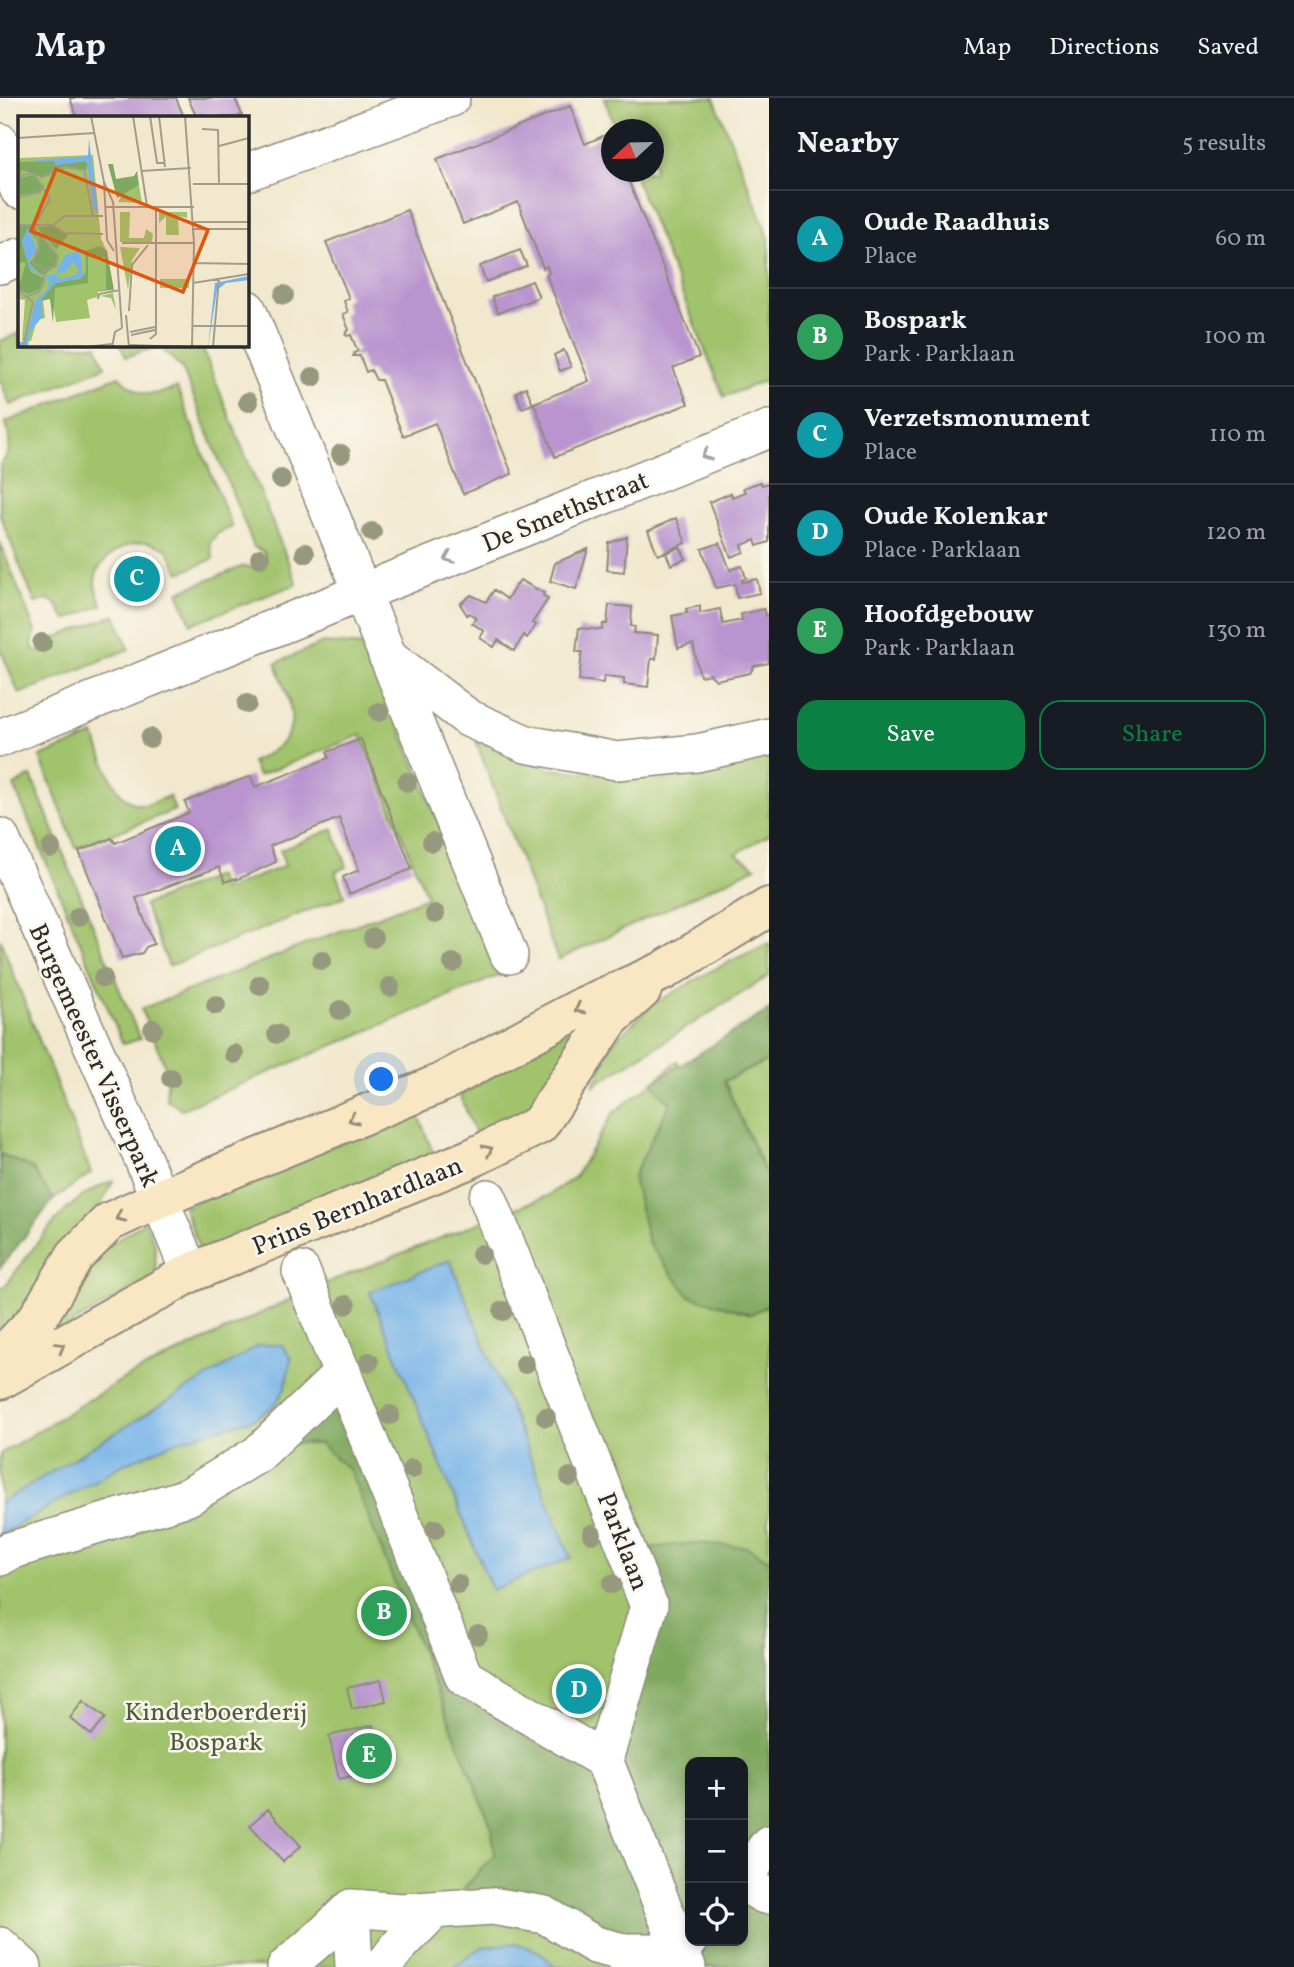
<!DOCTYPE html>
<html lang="en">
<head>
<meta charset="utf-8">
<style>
	body { margin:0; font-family:Vollkorn,serif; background:#20242c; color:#f1f3f6 }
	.controls { position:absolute; right:21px; bottom:21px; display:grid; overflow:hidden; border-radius:14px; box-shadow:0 4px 10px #0003 }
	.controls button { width:63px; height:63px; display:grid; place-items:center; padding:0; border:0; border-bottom:2px solid #363941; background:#171b24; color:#f1f3f6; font:35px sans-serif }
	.compass { position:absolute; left:601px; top:21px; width:63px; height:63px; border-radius:50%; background:#171b24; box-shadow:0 4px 10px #0003; rotate:248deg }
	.you { position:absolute; left:382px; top:982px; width:24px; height:24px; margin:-18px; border:5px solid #fff; border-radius:50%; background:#1a73e8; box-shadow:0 0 0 10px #1a73e833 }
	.badge { display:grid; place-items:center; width:46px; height:46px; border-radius:50%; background:#0b8043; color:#fff; font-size:23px; font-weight:700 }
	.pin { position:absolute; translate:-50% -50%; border:4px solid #fff; box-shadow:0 2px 7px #0006 }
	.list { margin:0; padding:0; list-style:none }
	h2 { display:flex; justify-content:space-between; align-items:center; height:91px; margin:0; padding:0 28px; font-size:30px }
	h2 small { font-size:23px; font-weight:400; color:#9ea1a6 }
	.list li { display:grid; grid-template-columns:46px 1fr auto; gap:21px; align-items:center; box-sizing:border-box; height:98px; padding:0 28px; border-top:2px solid #363941 }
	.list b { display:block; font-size:26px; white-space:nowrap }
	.list p { margin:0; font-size:23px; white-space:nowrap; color:#9ea1a6 }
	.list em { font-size:23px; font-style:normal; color:#9ea1a6 }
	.actions { display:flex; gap:14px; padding:21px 28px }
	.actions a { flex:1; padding:16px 0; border:2px solid #0b8043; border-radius:21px; text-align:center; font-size:24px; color:#0b8043 }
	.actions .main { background:#0b8043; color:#fff }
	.icon { flex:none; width:38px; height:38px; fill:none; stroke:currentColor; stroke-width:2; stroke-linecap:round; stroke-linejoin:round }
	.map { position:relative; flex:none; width:769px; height:1869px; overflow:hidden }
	header { display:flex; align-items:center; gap:42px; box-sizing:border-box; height:98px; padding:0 35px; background:#171b24; border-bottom:2px solid #363941 }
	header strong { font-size:33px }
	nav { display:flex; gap:38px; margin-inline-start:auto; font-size:24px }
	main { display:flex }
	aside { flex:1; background:#171b24 }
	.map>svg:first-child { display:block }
</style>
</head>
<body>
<header>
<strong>Map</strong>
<nav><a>Map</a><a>Directions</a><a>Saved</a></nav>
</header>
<main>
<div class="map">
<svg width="769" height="1869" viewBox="0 0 769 1869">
	<rect width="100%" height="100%" fill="#fbf7ec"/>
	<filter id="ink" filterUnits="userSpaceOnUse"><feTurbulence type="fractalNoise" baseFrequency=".0143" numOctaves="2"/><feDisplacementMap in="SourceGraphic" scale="14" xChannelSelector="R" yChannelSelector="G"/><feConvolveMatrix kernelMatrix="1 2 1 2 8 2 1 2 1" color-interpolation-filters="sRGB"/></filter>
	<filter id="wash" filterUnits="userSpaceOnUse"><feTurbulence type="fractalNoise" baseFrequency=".00686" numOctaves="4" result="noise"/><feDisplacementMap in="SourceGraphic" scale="28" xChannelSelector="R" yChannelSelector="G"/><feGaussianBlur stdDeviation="1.57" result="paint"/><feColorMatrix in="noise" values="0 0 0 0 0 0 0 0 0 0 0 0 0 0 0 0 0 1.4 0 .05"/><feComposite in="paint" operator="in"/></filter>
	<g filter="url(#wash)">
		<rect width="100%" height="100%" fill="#f1e8ce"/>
		<path fill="#a1c36c" stroke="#66774c" stroke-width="2" fill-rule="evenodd" d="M604,0H714L769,140V281L724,299L633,74H654V32L616,31Z
			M19,235V247H97L105,269L10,307L0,282V243Z
			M120,247H201L297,486L191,526L178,494L244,468L254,470L266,465L264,454L254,449L182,270L162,251L143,253L126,259Z
			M119,278C141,300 148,299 177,290L232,429L218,435L210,445L213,461L180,475L167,451C161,449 152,444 146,444C125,443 94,463 95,486C95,492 100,501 102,507L66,522L56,506L47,501L35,505L0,417V366C14,354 9,340 6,324Z
			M0,444L35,533L32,545L33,551L39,554L47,552L50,542L115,517L129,551L19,596L0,550Z
			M323,545L367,548L500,877L182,1011L166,1001L168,974L141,911L427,799L361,637L258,678L252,664C308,638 293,614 276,565Z
			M94,637C104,659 113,706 143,707C151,707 161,701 169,698L175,712L76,750L40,659Z
			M476,643L549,671L641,680L769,658V736L736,756L756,769L558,862Z
			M31,678L140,941L123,946L14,688Z
			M333,731L347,769L335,774L345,798L169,868L144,807L217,778L223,792L285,768L280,752Z
			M0,841L91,1075L53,1102L32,1070L0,1056Z
			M769,845V878L594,987L612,945L652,907L713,872Z
			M597,914L528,1013L477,1040L460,997Z
			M769,962V1083L724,983Z
			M677,963L769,1173V1869H0V1356L125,1280L316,1189L547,1098L575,1079L614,1014L653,985ZM690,1664H743V1843H690Z
			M417,1013L435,1060L200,1153L184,1109Z
			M113,1083C87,1138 42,1193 0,1238V1192L6,1187C36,1148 64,1099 113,1083Z
			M145,1123L155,1147L156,1177L41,1244L88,1162Z"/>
		<path fill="#80a960" stroke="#566a46" stroke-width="2" d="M769,912V962L724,983L769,1083V1207L751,1216L689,1198L648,1145L633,1079L670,1005L652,985Z
			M0,1056L32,1070L53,1102L0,1170Z
			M338,1288L454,1583L593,1666L662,1837L655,1847L458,1797L495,1756L491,1728L350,1373L320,1346L284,1345Z
			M695,1445L747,1449L769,1462V1732L743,1764V1664H690V1824H683L616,1659L640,1451Z
			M743,1796L769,1803V1869H699L703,1843H743Z"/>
		<path fill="#76b3e8" stroke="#506f8a" stroke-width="2" d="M450,1162L571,1460L492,1492L370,1194Z
			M260,1247H282L291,1261L285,1291L275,1307L256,1320L178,1343L124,1366L0,1437V1405Z
			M516,1845L540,1854L555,1869H454L482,1849Z"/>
		<g id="blocks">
			<path fill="#b994cf" d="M70,0H176L184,19H77Z
				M188,0H235L242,17L236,19H203L202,16L196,18Z
				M570,8L585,46L610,35L612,74H625L699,259L673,270L688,306L555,359L534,305L589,283L546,177L549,175L547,168L543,170L518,104L463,126L437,61Z
				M407,112L512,376L463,396L435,325L403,338L381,282H376L371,272L366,274L360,258H353L354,255L358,253L356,249L351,237L347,238L345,236L349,232L343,216L348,214L344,203L349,200L326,144Z
				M520,152L527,168L486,184L480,168Z
				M532,183L539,199L498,215L492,199Z
				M564,252L571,269L560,273L554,257Z
				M526,289L533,306L522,310L516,294Z
				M760,384L762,387L769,385V444L757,448L755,442L742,447L744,454L731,459L709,404L731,395L732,399L745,394L743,390Z
				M676,420L686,445L658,457L648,433Z
				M627,439L624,474L607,472L609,445Z
				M720,445L730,472L742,468L746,480L741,482L742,484L757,481L760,495L737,500L735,486L716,490L702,451Z
				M680,449L686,461L671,467L666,455Z
				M588,451L576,491L550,483L555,465Z
				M520,482L544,495L543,497L548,501L532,525L536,527L527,540L524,537L514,553L498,542L494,549L480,540L484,533L472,525L476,520L469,515L467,517L460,506L471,497L486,504L494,492L507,501Z
				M609,507L632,509L631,528L635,529L634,535L658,537L656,561H651L648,589L624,586V580L604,578L603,585L579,582L582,554H576L579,530L602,532L603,526H607Z
				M700,508V515L720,511L723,526L742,522L741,516L764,511L766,518L769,517V565L754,568L750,575L716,582L710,576L700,578L693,546L678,550L672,518L687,515L686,511Z
				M361,641L412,771L349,796L343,779L359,772L339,720L270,748L276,764L236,782V780L225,784L219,769L136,800L154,846L146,849L142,855L122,860L79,753L112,740L115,745L189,715L185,704L216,691L251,678L255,689L329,660L327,654Z
				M381,1582L386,1603L352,1611L347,1590Z
				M83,1603L105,1620L91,1637L70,1620Z
				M373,1627L383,1671L339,1681L329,1638Z
				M268,1711L301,1748L283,1764L250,1727Z"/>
		</g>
	</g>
	<g filter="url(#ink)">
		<use href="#blocks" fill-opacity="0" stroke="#8e8a7c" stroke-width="2"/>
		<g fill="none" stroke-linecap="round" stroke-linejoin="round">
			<defs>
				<path id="street" d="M0,44L19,92
					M247,74L451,0
					M0,167L19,159
					M247,211L509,857
					M387,558L468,620L526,646L617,663L697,655L769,639
					M0,640L769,331
					M0,739L143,1061L190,1175
					M488,1100L649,1508L604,1662
					M301,1173L464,1579L604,1662
					M0,1459L9,1453L188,1399L258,1356L343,1275
					M604,1662L687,1869
					M743,1780L769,1746
					M743,1785L764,1797H769
					M351,1810L354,1869
					M0,1848L23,1869
					M286,1869L321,1839L351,1810L401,1814L492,1808L545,1817L595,1847L623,1854H680L690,1842
					M383,1869L397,1850L434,1812"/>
				<path id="secondary" d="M0,1260L37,1221L75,1158L109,1124L159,1101L441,985L584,908L663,873L769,809
					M0,1282L190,1175L472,1060L539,1027L610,921L642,892"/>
			</defs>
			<use href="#street" stroke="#8e8a7c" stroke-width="40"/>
			<use href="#secondary" stroke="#8e8a7c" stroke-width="42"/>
			<use href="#street" stroke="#fff" stroke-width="37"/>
			<use href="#secondary" stroke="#f9e7c3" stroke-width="38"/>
		</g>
		<g fill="#97997f">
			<circle cx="284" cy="197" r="10"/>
			<circle cx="313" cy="279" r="10"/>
			<circle cx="248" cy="304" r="10"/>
			<circle cx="341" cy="356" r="10"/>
			<circle cx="281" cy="381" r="10"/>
			<circle cx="372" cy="434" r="10"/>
			<circle cx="305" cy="455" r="10"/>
			<circle cx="260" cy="460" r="10"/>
			<circle cx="42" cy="545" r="10"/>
			<circle cx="247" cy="606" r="10"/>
			<circle cx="379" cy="614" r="10"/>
			<circle cx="150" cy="640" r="10"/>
			<circle cx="407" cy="684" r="10"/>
			<circle cx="432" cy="744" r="10"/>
			<circle cx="51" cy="750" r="10"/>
			<circle cx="435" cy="816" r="10"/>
			<circle cx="78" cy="819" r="10"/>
			<circle cx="373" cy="840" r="10"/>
			<circle cx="322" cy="862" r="10"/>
			<circle cx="453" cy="865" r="10"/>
			<circle cx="103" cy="880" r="10"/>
			<circle cx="260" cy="887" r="10"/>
			<circle cx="390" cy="889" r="10"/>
			<circle cx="216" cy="907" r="10"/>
			<circle cx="340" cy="912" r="10"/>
			<circle cx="153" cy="931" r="10"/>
			<circle cx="277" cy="936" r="10"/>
			<circle cx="234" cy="956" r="10"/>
			<circle cx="171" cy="980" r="10"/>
			<circle cx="481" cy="1156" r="10"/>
			<circle cx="346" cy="1207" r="10"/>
			<circle cx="503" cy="1213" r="10"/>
			<circle cx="369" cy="1264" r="10"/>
			<circle cx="525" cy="1266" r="10"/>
			<circle cx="390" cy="1317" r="10"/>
			<circle cx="546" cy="1319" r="10"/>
			<circle cx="412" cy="1371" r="10"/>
			<circle cx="570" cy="1379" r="10"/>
			<circle cx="435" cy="1431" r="10"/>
			<circle cx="592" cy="1436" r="10"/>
			<circle cx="458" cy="1486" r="10"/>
			<circle cx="612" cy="1486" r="10"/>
			<circle cx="478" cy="1537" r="10"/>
		</g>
		<defs><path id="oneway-chevron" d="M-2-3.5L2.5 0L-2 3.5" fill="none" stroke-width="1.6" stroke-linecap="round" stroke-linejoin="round" transform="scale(1.75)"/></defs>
		<g stroke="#a0a0a0">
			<use href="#oneway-chevron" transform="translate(706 357) rotate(158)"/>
			<use href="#oneway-chevron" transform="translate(449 460) rotate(158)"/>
		</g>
		<g stroke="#928977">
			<use href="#oneway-chevron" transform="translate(579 911) rotate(153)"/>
			<use href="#oneway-chevron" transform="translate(353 1021) rotate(158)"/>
			<use href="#oneway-chevron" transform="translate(488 1052) rotate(-26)"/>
			<use href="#oneway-chevron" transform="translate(120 1119) rotate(155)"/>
			<use href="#oneway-chevron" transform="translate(60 1249) rotate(-30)"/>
		</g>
	</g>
	<g text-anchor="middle" stroke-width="5" stroke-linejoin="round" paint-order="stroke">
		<g font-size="26" fill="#2b2b2b" stroke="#fbf7ec">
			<text transform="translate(565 413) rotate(-22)" y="9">De Smethstraat</text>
			<text transform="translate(95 957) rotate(66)" y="9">Burgemeester Visserpark</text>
			<text transform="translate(357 1107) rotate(-22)" y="9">Prins Bernhardlaan</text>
			<text transform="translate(624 1443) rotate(69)" y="9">Parklaan</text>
		</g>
		<g font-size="26" fill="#4e593e" stroke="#fbf7ec">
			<text x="216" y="1622">Kinderboerderij<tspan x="216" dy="30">Bospark</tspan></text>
		</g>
	</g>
	<g transform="translate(18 18)">
		<rect width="231" height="231" fill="#f1e8ce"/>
		<path d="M75,39L83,123L90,137L69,141H87L88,175L79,176L82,180L95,177L98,194L93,182L82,180L69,184L72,202L38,206L34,180L25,184L27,202L19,204L13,225H4L7,184L0,183V42ZM121,69L124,87L100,86L106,76ZM102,96H112L111,122H126L128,113L135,118L134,126H102ZM141,96H169V102L160,100L161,119H148V100L141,107ZM102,131L122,132L114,144L110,174ZM142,163H171V172H142Z" fill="#a1c36c"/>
		<path d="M36,45L38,49L67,44L70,49L68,54L47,50L23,61L4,54L2,62L15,59L25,70L21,76L2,79L0,46ZM90,48H95L98,63L116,60L119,55L121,69L99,82ZM0,109H17L18,123L9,113L4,128L13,156L25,162L23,173L10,178L0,173L8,147L0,146ZM35,110L51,118L38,134L19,111ZM21,117L39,140L37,150L25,160L11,147L20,136ZM82,130L89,135L96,174L78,175H88L87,141H70V167L37,172L35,207L32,183L23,185L25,181L38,166L62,163L68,156L67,135Z" fill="#80a960"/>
		<path d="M71,23L80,96L75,92L69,45L38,49L36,45L0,46L70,40ZM10,112L19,134L10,146L25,162L11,152L4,125ZM62,135L65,161L36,168L23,184L25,200L11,217L10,231H0V226H7L18,184L30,173L31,165L26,160L37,158L42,163L58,159L61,154L55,146L48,156L38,157L47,139ZM231,160V164L208,167L199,174L190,231L197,167Z" fill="#76b3e8"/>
		<path fill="none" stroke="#a29c8d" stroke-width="2" d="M73,0L86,66L89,124L96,135M115,0L129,90M132,0L139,47H147M141,0L147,51M184,13L200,14L201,68M0,22L76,17M201,30L231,22M123,55L173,52M22,62L48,51L66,54L75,100M0,65L6,58L17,59L32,83L17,109L21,131L14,146L25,153L26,167L21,176L10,180M86,66L95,86L104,212M175,68H231M2,81L22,76L26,69M88,91H176M176,106H231M0,109H35M35,109L47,100H85M35,109L46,117L85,118M176,113H231M21,116L40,140L38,150L26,155M104,127H176L167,0M175,147L231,148M175,167L231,158M0,174L15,186L5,231M80,183L81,178L102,174M111,195L114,149L130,129M108,199L111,231M174,210H231M112,216L137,211M113,219L137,214M132,223L138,218V91M112,229L169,231M68,231L94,228M94,231L97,216L104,212M174,231L176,127M195,231L201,163"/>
		<path fill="#df570e" fill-opacity="0.15" stroke="#df570e" stroke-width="3.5" d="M38,53L190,114L165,176L13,115Z"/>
		<rect width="231" height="231" fill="none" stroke="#2b2b2b" stroke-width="3.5"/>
	</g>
</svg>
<div class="controls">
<button>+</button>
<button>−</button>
<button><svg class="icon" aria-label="locate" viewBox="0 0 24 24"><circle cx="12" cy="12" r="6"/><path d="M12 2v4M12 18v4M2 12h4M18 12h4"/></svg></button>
</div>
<svg class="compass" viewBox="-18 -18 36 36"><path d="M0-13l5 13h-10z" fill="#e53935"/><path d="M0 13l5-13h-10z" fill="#9ea1a6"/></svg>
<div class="you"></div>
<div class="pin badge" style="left:178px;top:751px;background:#0f9aa8">A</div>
<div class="pin badge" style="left:384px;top:1515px;background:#2e9e5b">B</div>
<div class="pin badge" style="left:137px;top:481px;background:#0f9aa8">C</div>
<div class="pin badge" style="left:579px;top:1593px;background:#0f9aa8">D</div>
<div class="pin badge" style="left:369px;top:1658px;background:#2e9e5b">E</div>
</div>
<aside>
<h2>Nearby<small>5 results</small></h2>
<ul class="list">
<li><span class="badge" style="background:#0f9aa8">A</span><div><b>Oude Raadhuis</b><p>Place</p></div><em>60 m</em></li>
<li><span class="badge" style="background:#2e9e5b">B</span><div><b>Bospark</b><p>Park · Parklaan</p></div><em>100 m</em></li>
<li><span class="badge" style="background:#0f9aa8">C</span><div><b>Verzetsmonument</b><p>Place</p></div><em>110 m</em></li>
<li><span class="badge" style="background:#0f9aa8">D</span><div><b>Oude Kolenkar</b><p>Place · Parklaan</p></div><em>120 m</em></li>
<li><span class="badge" style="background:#2e9e5b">E</span><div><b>Hoofdgebouw</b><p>Park · Parklaan</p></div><em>130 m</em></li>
</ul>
<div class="actions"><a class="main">Save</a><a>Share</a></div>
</aside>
</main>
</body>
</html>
